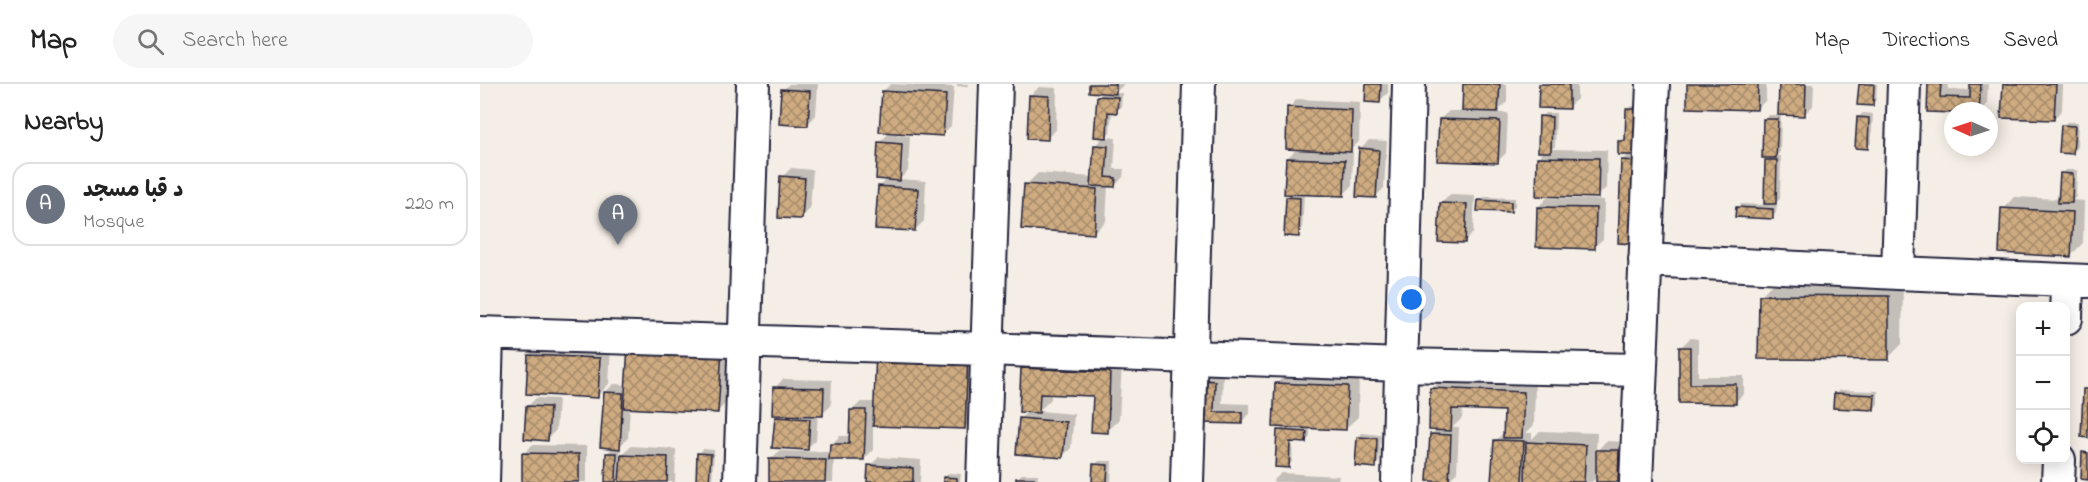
<!DOCTYPE html>
<html lang="en">
<head>
<meta charset="utf-8">
<style>
	body { margin:0; font-family:"Indie Flower","Playpen Sans Arabic",sans-serif; background:#f6f6f6; color:#222 }
	.controls { position:absolute; right:18px; bottom:18px; display:grid; overflow:hidden; border-radius:12px; box-shadow:0 3px 15px #0003 }
	.controls button { width:54px; height:54px; display:grid; place-items:center; padding:0; border:0; border-bottom:2px solid #e0e0e0; background:#fff; color:#222; font:30px sans-serif }
	.compass { position:absolute; left:1464px; top:18px; width:54px; height:54px; border-radius:50%; background:#fff; box-shadow:0 3px 15px #0003; rotate:273deg }
	.you { position:absolute; left:932px; top:216px; width:21px; height:21px; margin:-15px; border:4px solid #fff; border-radius:50%; background:#1a73e8; box-shadow:0 0 0 9px #1a73e833 }
	.badge { display:grid; place-items:center; width:39px; height:39px; border-radius:50%; background:#7c3aed; color:#fff; font-size:20px; font-weight:700 }
	.pin { position:absolute; translate:-50% -50px; filter:drop-shadow(0 2px 3px #0008) }
	.pin::after { content:''; position:absolute; top:32px; width:21px; height:18px; background:inherit; clip-path:polygon(0 0,100% 0,50% 100%) }
	.list { margin:0; padding:0; list-style:none }
	h2 { display:flex; justify-content:space-between; align-items:center; height:78px; margin:0; padding:0 24px; font-size:26px }
	h2 small { font-size:20px; font-weight:400; color:#767676 }
	.list li { display:grid; grid-template-columns:39px 1fr auto; gap:18px; align-items:center; box-sizing:border-box; height:84px; margin:0 12px 12px; padding:0 12px; border:2px solid #e0e0e0; border-radius:18px }
	.list b { display:block; font-size:22px; white-space:nowrap }
	.list p { margin:0; font-size:20px; white-space:nowrap; color:#767676 }
	.list em { font-size:20px; font-style:normal; color:#767676 }
	.icon { flex:none; width:33px; height:33px; fill:none; stroke:currentColor; stroke-width:2; stroke-linecap:round; stroke-linejoin:round }
	.map { position:relative; flex:none; width:1608px; height:398px; overflow:hidden }
	header { display:flex; align-items:center; gap:36px; box-sizing:border-box; height:84px; padding:0 30px; background:#fff; border-bottom:2px solid #e0e0e0 }
	header strong { font-size:28px }
	nav { display:flex; gap:33px; margin-inline-start:auto; font-size:21px }
	.search { width:420px; height:54px; background:#f6f6f6; display:flex; align-items:center; gap:15px; box-sizing:border-box; padding:0 21px; border-radius:33px; color:#767676; font-size:22px }
	main { display:flex }
	aside { flex:1; background:#fff }
	.map>svg:first-child { display:block }
</style>
</head>
<body>
<header>
<strong>Map</strong>
<div class="search"><svg class="icon" aria-label="search" viewBox="0 0 24 24"><circle cx="10" cy="10" r="6"/><path d="M15 15l6 6"/></svg>Search here</div>
<nav><a>Map</a><a>Directions</a><a>Saved</a></nav>
</header>
<main>
<aside>
<h2>Nearby<small></small></h2>
<ul class="list">
<li><span class="badge" style="background:#6b7280">A</span><div><b>د قبا مسجد</b><p>Mosque</p></div><em>220 m</em></li>
</ul>
</aside>
<div class="map">
<svg width="1608" height="398" viewBox="0 0 1608 398">
	<defs>
		<pattern id="building-cross-hatch" width="8" height="8" patternUnits="userSpaceOnUse" patternTransform="scale(1.5)"><rect width="8" height="8" fill="#ceab81"/><path d="M0 0l8 8M0 8l8-8" fill="none" stroke="#a78b6b"/></pattern>
	</defs>
	<rect width="100%" height="100%" fill="#f5eee6"/>
	<filter id="ink" filterUnits="userSpaceOnUse"><feTurbulence type="fractalNoise" baseFrequency=".0167" numOctaves="2"/><feDisplacementMap in="SourceGraphic" scale="12" xChannelSelector="R" yChannelSelector="G"/><feConvolveMatrix kernelMatrix="1 2 1 2 8 2 1 2 1" color-interpolation-filters="sRGB"/></filter>
	<g filter="url(#ink)">
		<path fill="#0003" d="M309,0H338L336,31L328,40L303,6Z
			M411,0L474,3L471,42L462,50L403,7Z
			M477,0H489L486,3L477,2Z
			M611,0H644L635,9H642L641,23L636,27H632L630,48L626,53L636,54L634,85H644L643,93L635,102L628,101L626,137L614,148L546,101L558,89L613,93L615,62L624,52L619,13L624,8Z
			M887,0H908V9L899,17Z
			M984,0H1027V18L1016,29H1028L1026,69L1017,78L960,35L969,27H983Z
			M1060,0H1097V15L1088,23Z
			M1209,0H1286V16L1277,25Z
			M1301,0H1334L1333,22L1324,30H1301L1300,68L1296,72H1301L1300,115L1293,121H1297L1296,129L1292,133L1257,124L1261,120L1285,121L1287,76L1290,73L1285,35L1289,31H1300Z
			M1380,0H1397L1396,16L1392,21Z
			M1450,0H1468V5L1491,6L1492,0H1508L1507,20L1501,27H1449Z
			M1524,0H1583L1582,26L1573,35Z
			M559,3L577,4L576,46L567,54L550,12Z
			M817,15L880,18L879,58L868,68H873L872,102L863,111L824,109L822,147L818,151L807,114L813,109L807,74L818,64L809,24Z
			M1152,22H1160L1161,150L1142,77L1150,69L1139,57L1147,53V26Z
			M1065,29H1076L1075,62L1072,65L1127,66L1126,104L1117,112L1058,73L1065,66L1060,33Z
			M1383,29L1393,30L1391,59L1387,64L1378,34Z
			M1587,38H1598L1597,64L1593,69L1582,42Z
			M408,50L430,52L428,87L420,95L446,97L444,137L435,146L400,103L407,95L399,59Z
			M889,56L907,57L904,104L895,113L880,65Z
			M311,84L333,86L330,125L321,134L302,93Z
			M1586,86H1597L1596,113L1593,116L1604,117L1603,159L1591,171L1523,125L1534,113L1580,115L1581,90Z
			M970,111L995,112L993,149L984,158L961,119Z
			M1004,113L1035,114V122L1030,127L999,117Z
			M1067,114L1124,116L1123,155L1114,163L1058,123Z
			M1294,198L1423,199L1422,260L1408,274L1280,212Z
			M1210,254L1218,255V292H1264V310L1255,318H1200L1201,263Z
			M253,255L250,315L238,327L150,323L148,354L137,365H141L140,373L151,362L196,365L195,398H127V369L134,363L125,308L134,300L147,301Z
			M499,259L496,332L484,344L393,341V366L384,375L354,374L353,398H290V376L299,367L351,368V361L360,352H371L372,326L381,318H395Z
			M61,260L131,263L129,300L117,312L49,271Z
			M555,273L642,277L639,335L628,347L614,311L571,309V315L559,327L594,330L591,364L583,372L540,335L548,327L543,285Z
			M734,288L743,289L742,319L770,320V330L761,338H725L726,297Z
			M809,288L879,291L878,333L866,344L830,343V353L826,357L813,356L812,378L808,382L799,347L804,342L797,299Z
			M964,293L1055,296L1054,341L1046,349H1052V355L1060,347L1117,349L1116,368L1126,357L1147,358L1145,398H1117V392L1112,398H1046V393L1041,398L1015,357L1024,348L1026,326L983,324L982,334L973,343H979L977,388L968,397L951,351L957,345L952,305Z
			M303,295L352,296L351,322L342,330H338L336,356L327,364L296,333L300,329L295,304Z
			M1360,306L1398,307V320L1394,325L1355,310Z
			M56,314L78,315L76,346L67,355L47,323Z
			M882,349L901,351L899,378L895,382L878,354Z
			M52,361L107,362V398H43L44,370Z
			M223,365L234,366L232,398H217L219,370Z
			M399,373L441,376L440,398H389L390,382Z
			M619,377H632L631,398H614L615,381Z
			M469,389L481,390L480,398H464L465,393Z
			M801,389L859,392L858,398H792Z
			M542,390H558L557,398H537V394Z"/>
		<path fill="url(#building-cross-hatch)" stroke="#22223b" stroke-width="1.5" d="M609,0H636V10L609,8Z
			M886,0H901L900,19L885,18Z
			M983,0H1020L1018,28L982,27Z
			M1059,0H1089V25L1058,24Z
			M1207,0H1278L1277,26L1207,24Z
			M1299,0H1326L1325,32L1298,31Z
			M1379,0H1394L1393,22L1377,21Z
			M1448,0H1461L1460,13L1490,14V0H1501L1499,27H1473V29L1447,28Z
			M1523,0H1576L1574,36L1521,34Z
			M301,5L330,7L328,42L299,40Z
			M402,7L466,11L463,52L399,48Z
			M549,11L569,12L568,56L547,55Z
			M617,12L638,13L637,29L628,28L627,54L614,53Z
			M807,23L872,26L871,68L806,65Z
			M1146,25H1156L1155,71H1138V57H1145Z
			M1059,32L1072,33L1071,68H1058Z
			M1377,33L1389,34L1388,65L1375,64Z
			M959,35L1020,37L1018,79L957,77Z
			M1283,35H1298L1296,74H1282Z
			M1581,41L1595,42L1593,70L1579,69Z
			M398,58L422,60L420,97L396,95Z
			M614,61L628,62L626,93L636,94L635,103L611,102Z
			M879,64L899,66L896,114L876,113Z
			M1057,73L1119,74L1118,114L1056,112Z
			M806,74L865,76L864,112L804,110Z
			M1141,76L1156,77L1153,160L1138,159Z
			M1285,76H1297L1296,120H1284Z
			M1580,89L1593,90L1592,119H1578Z
			M300,92L325,94L322,135L298,134Z
			M544,100L617,105L614,150L541,145Z
			M398,102L438,105L435,147L395,145Z
			M806,113L820,114L819,153L804,152Z
			M998,116L1031,118V128L997,127Z
			M960,119L987,120L985,159L958,158Z
			M1057,123L1116,124L1115,165L1056,163Z
			M1256,123L1293,125V135L1255,133Z
			M1521,124L1593,128L1591,173L1519,169Z
			M1279,211L1409,212V276L1278,275Z
			M148,262L242,266L238,329L144,324Z
			M1199,263H1210V300H1256V320L1199,319Z
			M396,267L488,270L485,345L393,342Z
			M48,271L120,274L118,314L46,310Z
			M541,284L630,288L628,349L611,348L613,312L560,310L559,329L539,328Z
			M724,296L735,297L734,328H762V340L723,339Z
			M795,299L868,302L866,346L793,343Z
			M293,303L344,304L343,332L292,331Z
			M950,304L1044,308L1042,354H1023L1024,327L972,325L971,347L949,346Z
			M1603,305H1608V354L1601,353Z
			M124,308L143,309L140,365L120,363Z
			M1354,309L1395,311L1394,326L1353,324Z
			M46,322L70,323L68,357L44,355Z
			M370,326H386L384,376H349L350,360H369Z
			M295,333L330,335L328,366L292,364Z
			M539,334L586,338L583,374L536,370Z
			M797,346L827,348L826,359L810,358L809,384L795,383Z
			M950,350L971,351L969,398L947,397Z
			M877,353L897,354L896,384L875,382Z
			M1014,356L1044,357L1042,398H1011Z
			M1046,358L1106,361L1104,398H1045Z
			M1116,366H1139L1138,398H1116Z
			M1602,368L1608,369V396L1601,395Z
			M42,369L99,370V398H42Z
			M126,369H137L136,398H125Z
			M217,369L231,370L229,398H216Z
			M141,371L188,373L187,398H139Z
			M289,375L346,376L345,398H289Z
			M613,380L628,381L627,398H612Z
			M388,381L433,384V398H387Z
			M463,393L477,394V398H463Z
			M536,394H554V398H536Z"/>
		<g fill="none" stroke-linecap="round" stroke-linejoin="round">
			<defs>
				<path id="minor" d="M1165,176L1418,189L1608,197
					M1418,189L1424,0
					M1586,234L1587,197
					M0,249L506,265L921,281L1160,286
					M3,398L7,250
					M260,398L273,0
					M503,398L516,0
					M707,398L719,0
					M918,398L929,0
					M1156,398L1173,0
					M1578,398L1579,376"/>
			</defs>
			<use href="#minor" stroke="#22223b" stroke-width="36"/>
			<use href="#minor" stroke="#fff" stroke-width="32"/>
		</g>
	</g>
</svg>
<div class="controls">
<button>+</button>
<button>−</button>
<button><svg class="icon" aria-label="locate" viewBox="0 0 24 24"><circle cx="12" cy="12" r="6"/><path d="M12 2v4M12 18v4M2 12h4M18 12h4"/></svg></button>
</div>
<svg class="compass" viewBox="-18 -18 36 36"><path d="M0-13l5 13h-10z" fill="#e53935"/><path d="M0 13l5-13h-10z" fill="#767676"/></svg>
<div class="you"></div>
<div class="pin badge" style="left:138px;top:161px;background:#6b7280">A</div>
</div>
</main>
</body>
</html>
